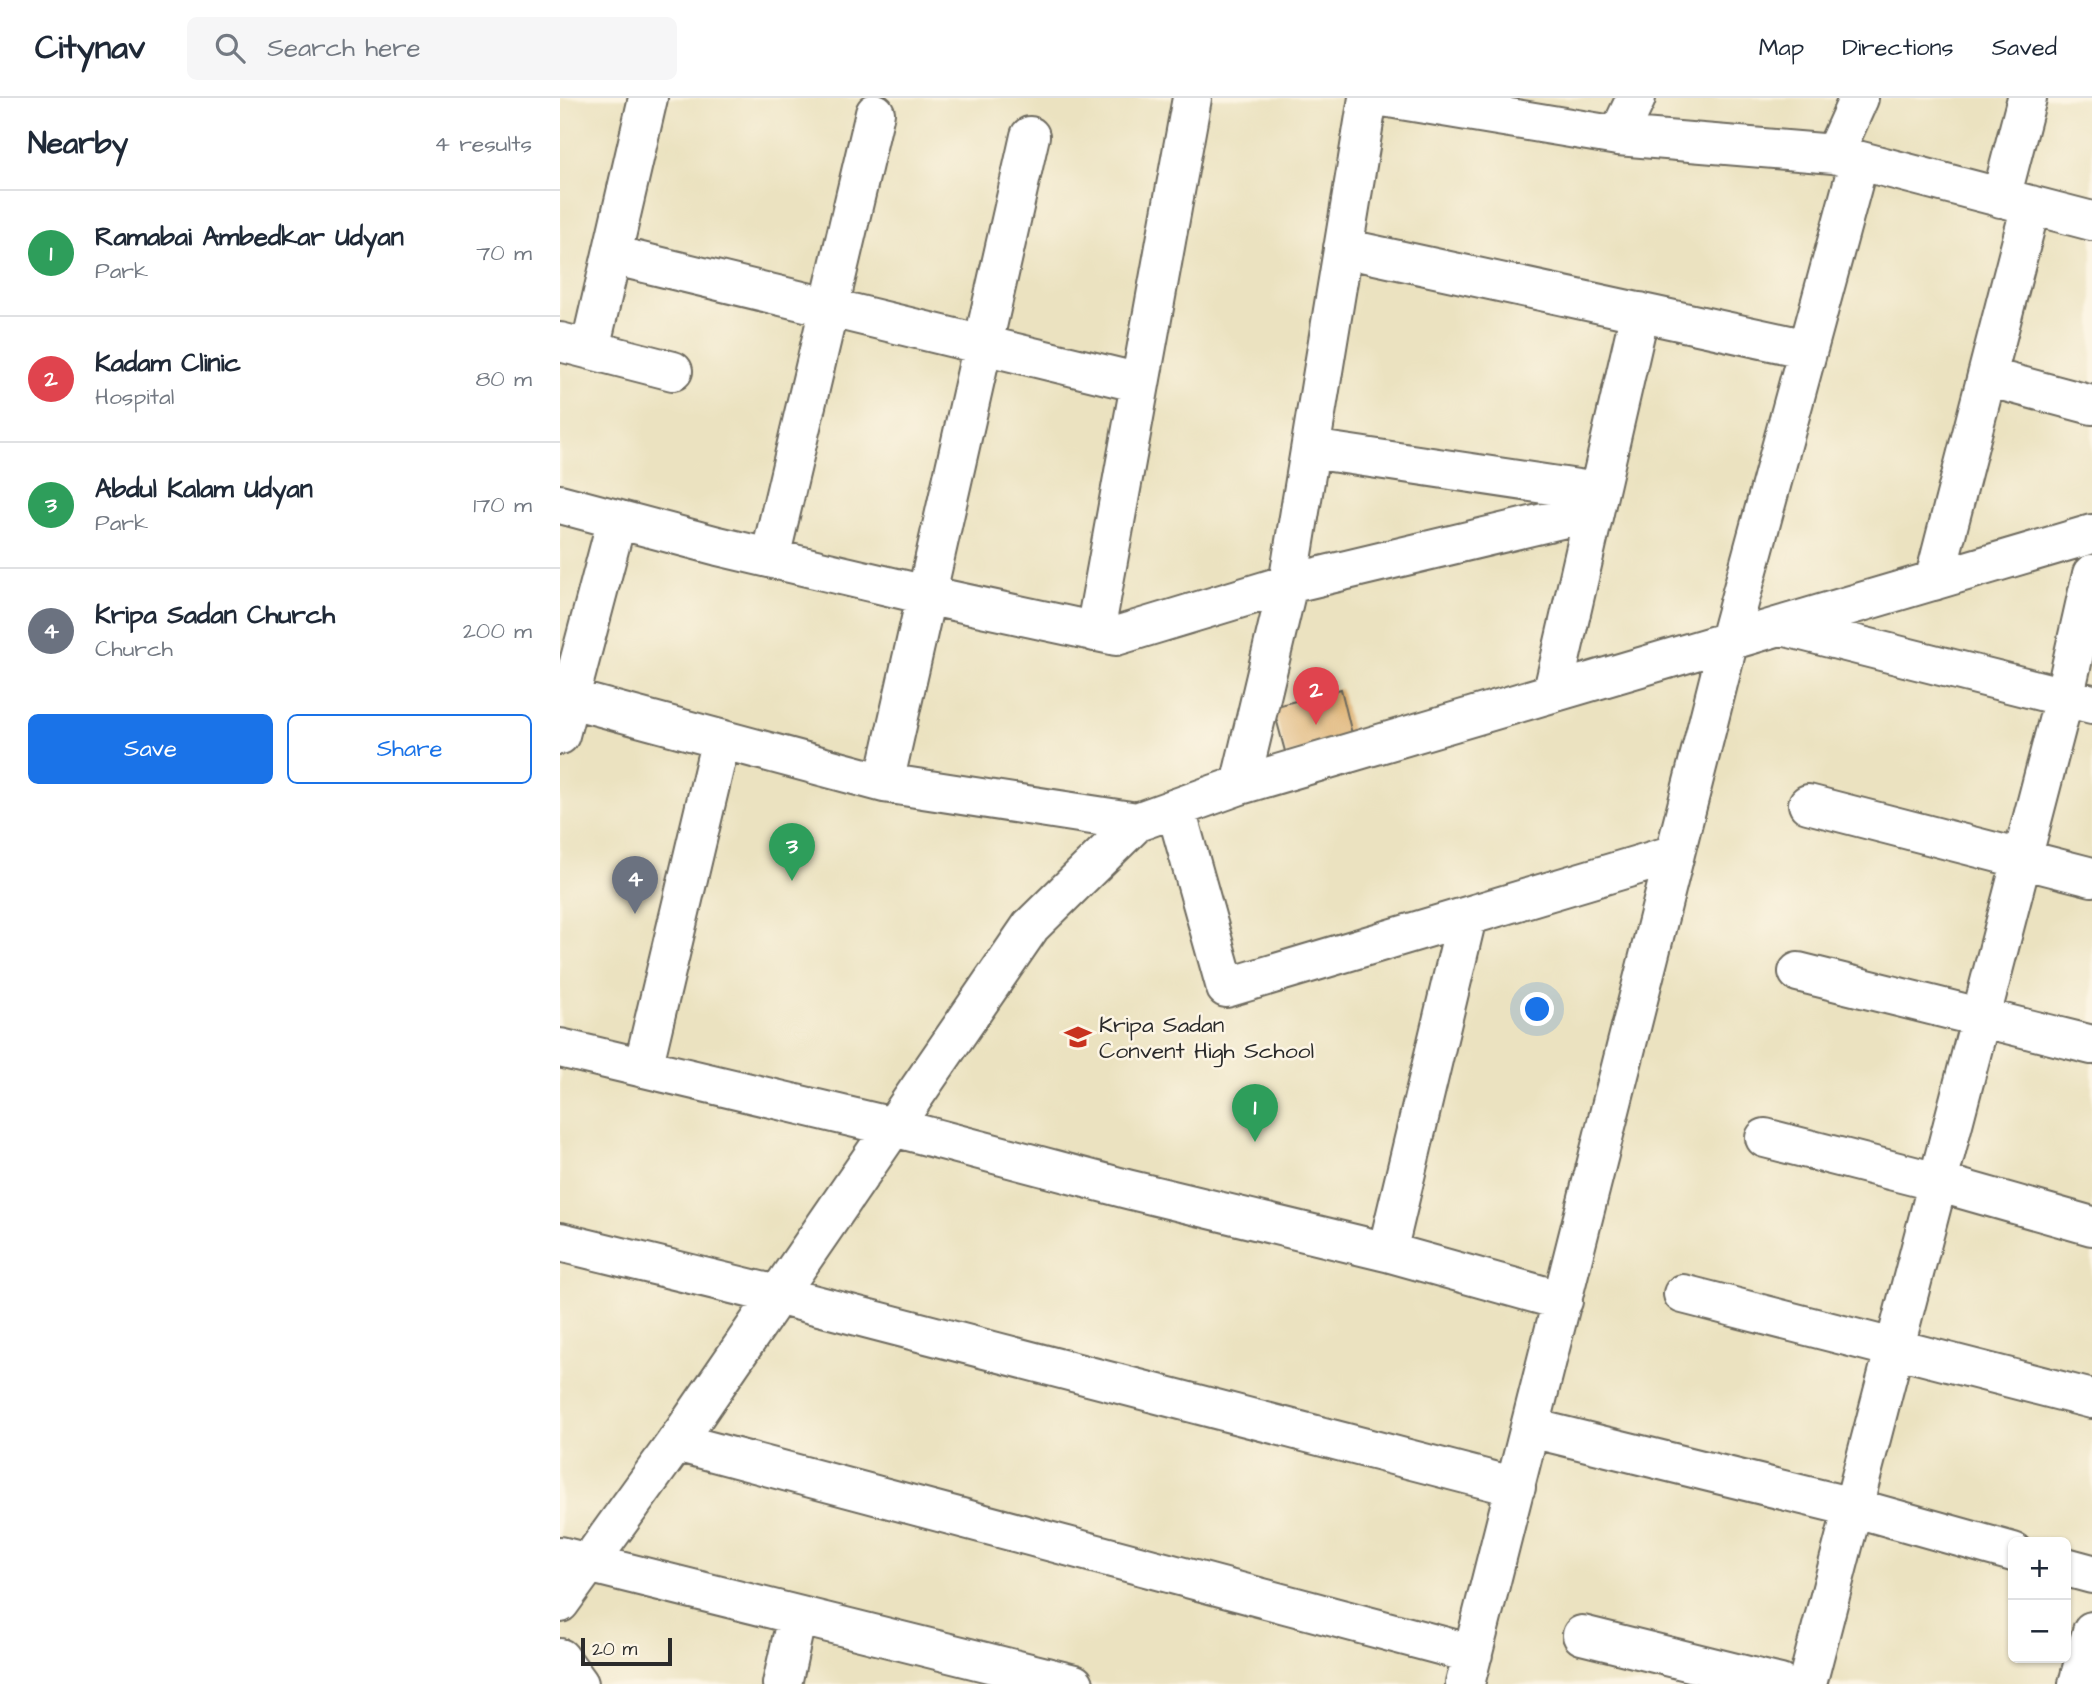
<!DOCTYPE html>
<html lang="en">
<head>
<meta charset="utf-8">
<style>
	body { margin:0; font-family:"Architects Daughter",sans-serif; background:#f6f6f7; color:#1f2937 }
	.controls { position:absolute; right:21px; bottom:21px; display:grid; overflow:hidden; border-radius:10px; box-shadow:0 2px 5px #0004 }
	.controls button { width:63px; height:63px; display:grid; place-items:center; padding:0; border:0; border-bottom:2px solid #e0e1e3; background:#fff; color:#1f2937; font:35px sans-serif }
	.scale { position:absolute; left:21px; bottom:18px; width:91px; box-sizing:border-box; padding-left:7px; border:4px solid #2b2b2b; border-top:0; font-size:19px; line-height:24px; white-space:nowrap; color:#2b2b2b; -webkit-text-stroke:5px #fcf5e5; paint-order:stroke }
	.you { position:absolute; left:978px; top:912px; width:24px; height:24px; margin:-18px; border:5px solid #fff; border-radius:50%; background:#1a73e8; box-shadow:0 0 0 10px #1a73e833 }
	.badge { display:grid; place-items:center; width:46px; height:46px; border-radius:50%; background:#1a73e8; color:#fff; font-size:23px; font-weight:700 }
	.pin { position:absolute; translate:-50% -58px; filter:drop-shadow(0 2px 4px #0008) }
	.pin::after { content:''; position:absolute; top:37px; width:24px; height:21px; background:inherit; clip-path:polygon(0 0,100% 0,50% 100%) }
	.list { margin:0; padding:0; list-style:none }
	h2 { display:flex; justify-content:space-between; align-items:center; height:91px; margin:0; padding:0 28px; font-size:30px }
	h2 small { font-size:23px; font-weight:400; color:#747a83 }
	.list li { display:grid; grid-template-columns:46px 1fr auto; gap:21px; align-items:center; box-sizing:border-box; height:126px; padding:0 28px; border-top:2px solid #e0e1e3 }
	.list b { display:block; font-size:26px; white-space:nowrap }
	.list p { margin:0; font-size:23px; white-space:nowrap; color:#747a83 }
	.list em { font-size:23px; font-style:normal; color:#747a83 }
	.actions { display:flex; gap:14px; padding:21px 28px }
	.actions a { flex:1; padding:16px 0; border:2px solid #1a73e8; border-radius:10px; text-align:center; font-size:24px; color:#1a73e8 }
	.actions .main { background:#1a73e8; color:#fff }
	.icon { flex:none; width:38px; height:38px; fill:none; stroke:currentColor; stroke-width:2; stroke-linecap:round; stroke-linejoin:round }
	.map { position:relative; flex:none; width:1532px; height:1586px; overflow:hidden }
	header { display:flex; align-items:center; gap:42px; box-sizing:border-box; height:98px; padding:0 35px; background:#fff; border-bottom:2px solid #e0e1e3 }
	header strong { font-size:33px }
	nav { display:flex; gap:38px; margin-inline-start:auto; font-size:24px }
	.search { width:490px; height:63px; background:#f6f6f7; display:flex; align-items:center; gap:18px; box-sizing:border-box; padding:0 24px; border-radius:10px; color:#747a83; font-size:26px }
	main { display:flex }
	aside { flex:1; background:#fff }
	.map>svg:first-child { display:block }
</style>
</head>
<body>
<header>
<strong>Citynav</strong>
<div class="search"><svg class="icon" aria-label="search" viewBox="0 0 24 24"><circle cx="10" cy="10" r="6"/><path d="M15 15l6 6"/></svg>Search here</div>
<nav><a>Map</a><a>Directions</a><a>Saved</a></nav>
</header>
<main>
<aside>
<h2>Nearby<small>4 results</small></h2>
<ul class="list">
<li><span class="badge" style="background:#2e9e5b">1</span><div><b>Ramabai Ambedkar Udyan</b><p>Park</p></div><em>70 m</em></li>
<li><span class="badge" style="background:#e0444e">2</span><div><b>Kadam Clinic</b><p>Hospital</p></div><em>80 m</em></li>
<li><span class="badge" style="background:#2e9e5b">3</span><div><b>Abdul Kalam Udyan</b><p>Park</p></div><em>170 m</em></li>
<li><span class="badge" style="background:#6b7280">4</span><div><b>Kripa Sadan Church</b><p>Church</p></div><em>200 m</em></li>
</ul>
<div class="actions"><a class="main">Save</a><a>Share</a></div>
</aside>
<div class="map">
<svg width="1532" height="1586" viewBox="0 0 1532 1586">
	<rect width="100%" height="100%" fill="#fcf5e5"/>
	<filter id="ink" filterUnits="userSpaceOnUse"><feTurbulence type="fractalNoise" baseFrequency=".0143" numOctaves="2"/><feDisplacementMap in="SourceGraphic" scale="14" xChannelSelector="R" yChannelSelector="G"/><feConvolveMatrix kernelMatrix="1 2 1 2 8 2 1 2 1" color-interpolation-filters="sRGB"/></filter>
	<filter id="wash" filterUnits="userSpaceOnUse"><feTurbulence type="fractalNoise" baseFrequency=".00686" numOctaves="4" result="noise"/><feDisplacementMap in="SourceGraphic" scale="28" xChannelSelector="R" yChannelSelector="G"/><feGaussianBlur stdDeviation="1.57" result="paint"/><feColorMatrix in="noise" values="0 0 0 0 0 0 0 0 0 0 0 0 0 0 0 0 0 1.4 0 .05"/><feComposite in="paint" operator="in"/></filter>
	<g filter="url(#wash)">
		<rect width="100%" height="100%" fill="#ebe2c0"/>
		<g id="blocks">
			<path fill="#dcae6d" d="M781,591L793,640L726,657L713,609Z"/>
		</g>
	</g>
	<g filter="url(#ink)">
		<use href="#blocks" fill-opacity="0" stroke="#6e6b5f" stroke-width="2"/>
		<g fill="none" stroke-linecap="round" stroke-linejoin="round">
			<defs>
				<path id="minor" d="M829,0L1058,38L1076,0
					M1058,38L1274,56L1532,123
					M1274,56L1299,0
					M1441,100L1467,0
					M783,150L1248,251
					M52,157L580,285
					M0,244L113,273
					M30,251L88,0
					M1427,279L1532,307
					M751,351L1038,394
					M0,406L158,448L366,497L556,538L728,486L1034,413
					M210,460L315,15
					M1374,483L1471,107
					M1222,528L1532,606
					M535,534L632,0
					M993,593L1080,214
					M0,598L324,685L577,724
					M0,637L57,421
					M324,685L470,38
					M680,687L728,486L808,0
					M1248,706L1532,779
					M616,712L666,890L1115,756
					M1238,874L1532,947
					M0,950L333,1029L567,1091L827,1154L1003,1203
					M83,970L161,641
					M1205,1040L1377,1084L1532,1128
					M0,1144L217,1197L956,1389
					M827,1154L907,819
					M1123,1196L1532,1301
					M971,1330L1292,1409L1453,1454
					M116,1344L913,1556
					M0,1458L514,1586
					M1506,1469L1532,1476
					M0,1505L125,1332L471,828L577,724L680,687L1532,436
					M1022,1537L1220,1586
					M0,1560L19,1586
					M222,1586L237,1518
					M905,1586L1169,542L1299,63
					M1247,1586L1504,600L1532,476
					M1518,1586L1532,1533"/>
			</defs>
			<use href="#minor" stroke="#6e6b5f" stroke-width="42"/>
			<use href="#minor" stroke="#fff" stroke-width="38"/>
		</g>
	</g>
	<defs>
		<symbol id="school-bare" viewBox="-9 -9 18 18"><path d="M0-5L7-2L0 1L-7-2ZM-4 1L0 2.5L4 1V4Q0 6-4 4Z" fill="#c8321e" stroke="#fcf5e5" stroke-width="2.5" paint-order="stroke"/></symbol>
	</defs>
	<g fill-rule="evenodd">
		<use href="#school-bare" x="499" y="920" width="38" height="38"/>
	</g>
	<g text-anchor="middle" stroke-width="5" stroke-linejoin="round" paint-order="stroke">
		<g font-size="23" fill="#2b2b2b" stroke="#fcf5e5" text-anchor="start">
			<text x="539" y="934">Kripa Sadan<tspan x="539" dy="26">Convent High School</tspan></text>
		</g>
	</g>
</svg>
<div class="controls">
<button>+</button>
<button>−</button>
</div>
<div class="scale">20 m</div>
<div class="you"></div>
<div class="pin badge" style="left:695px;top:1044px;background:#2e9e5b">1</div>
<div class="pin badge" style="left:756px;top:627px;background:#e0444e">2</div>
<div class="pin badge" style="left:232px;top:783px;background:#2e9e5b">3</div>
<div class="pin badge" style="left:75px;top:816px;background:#6b7280">4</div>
</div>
</main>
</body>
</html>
